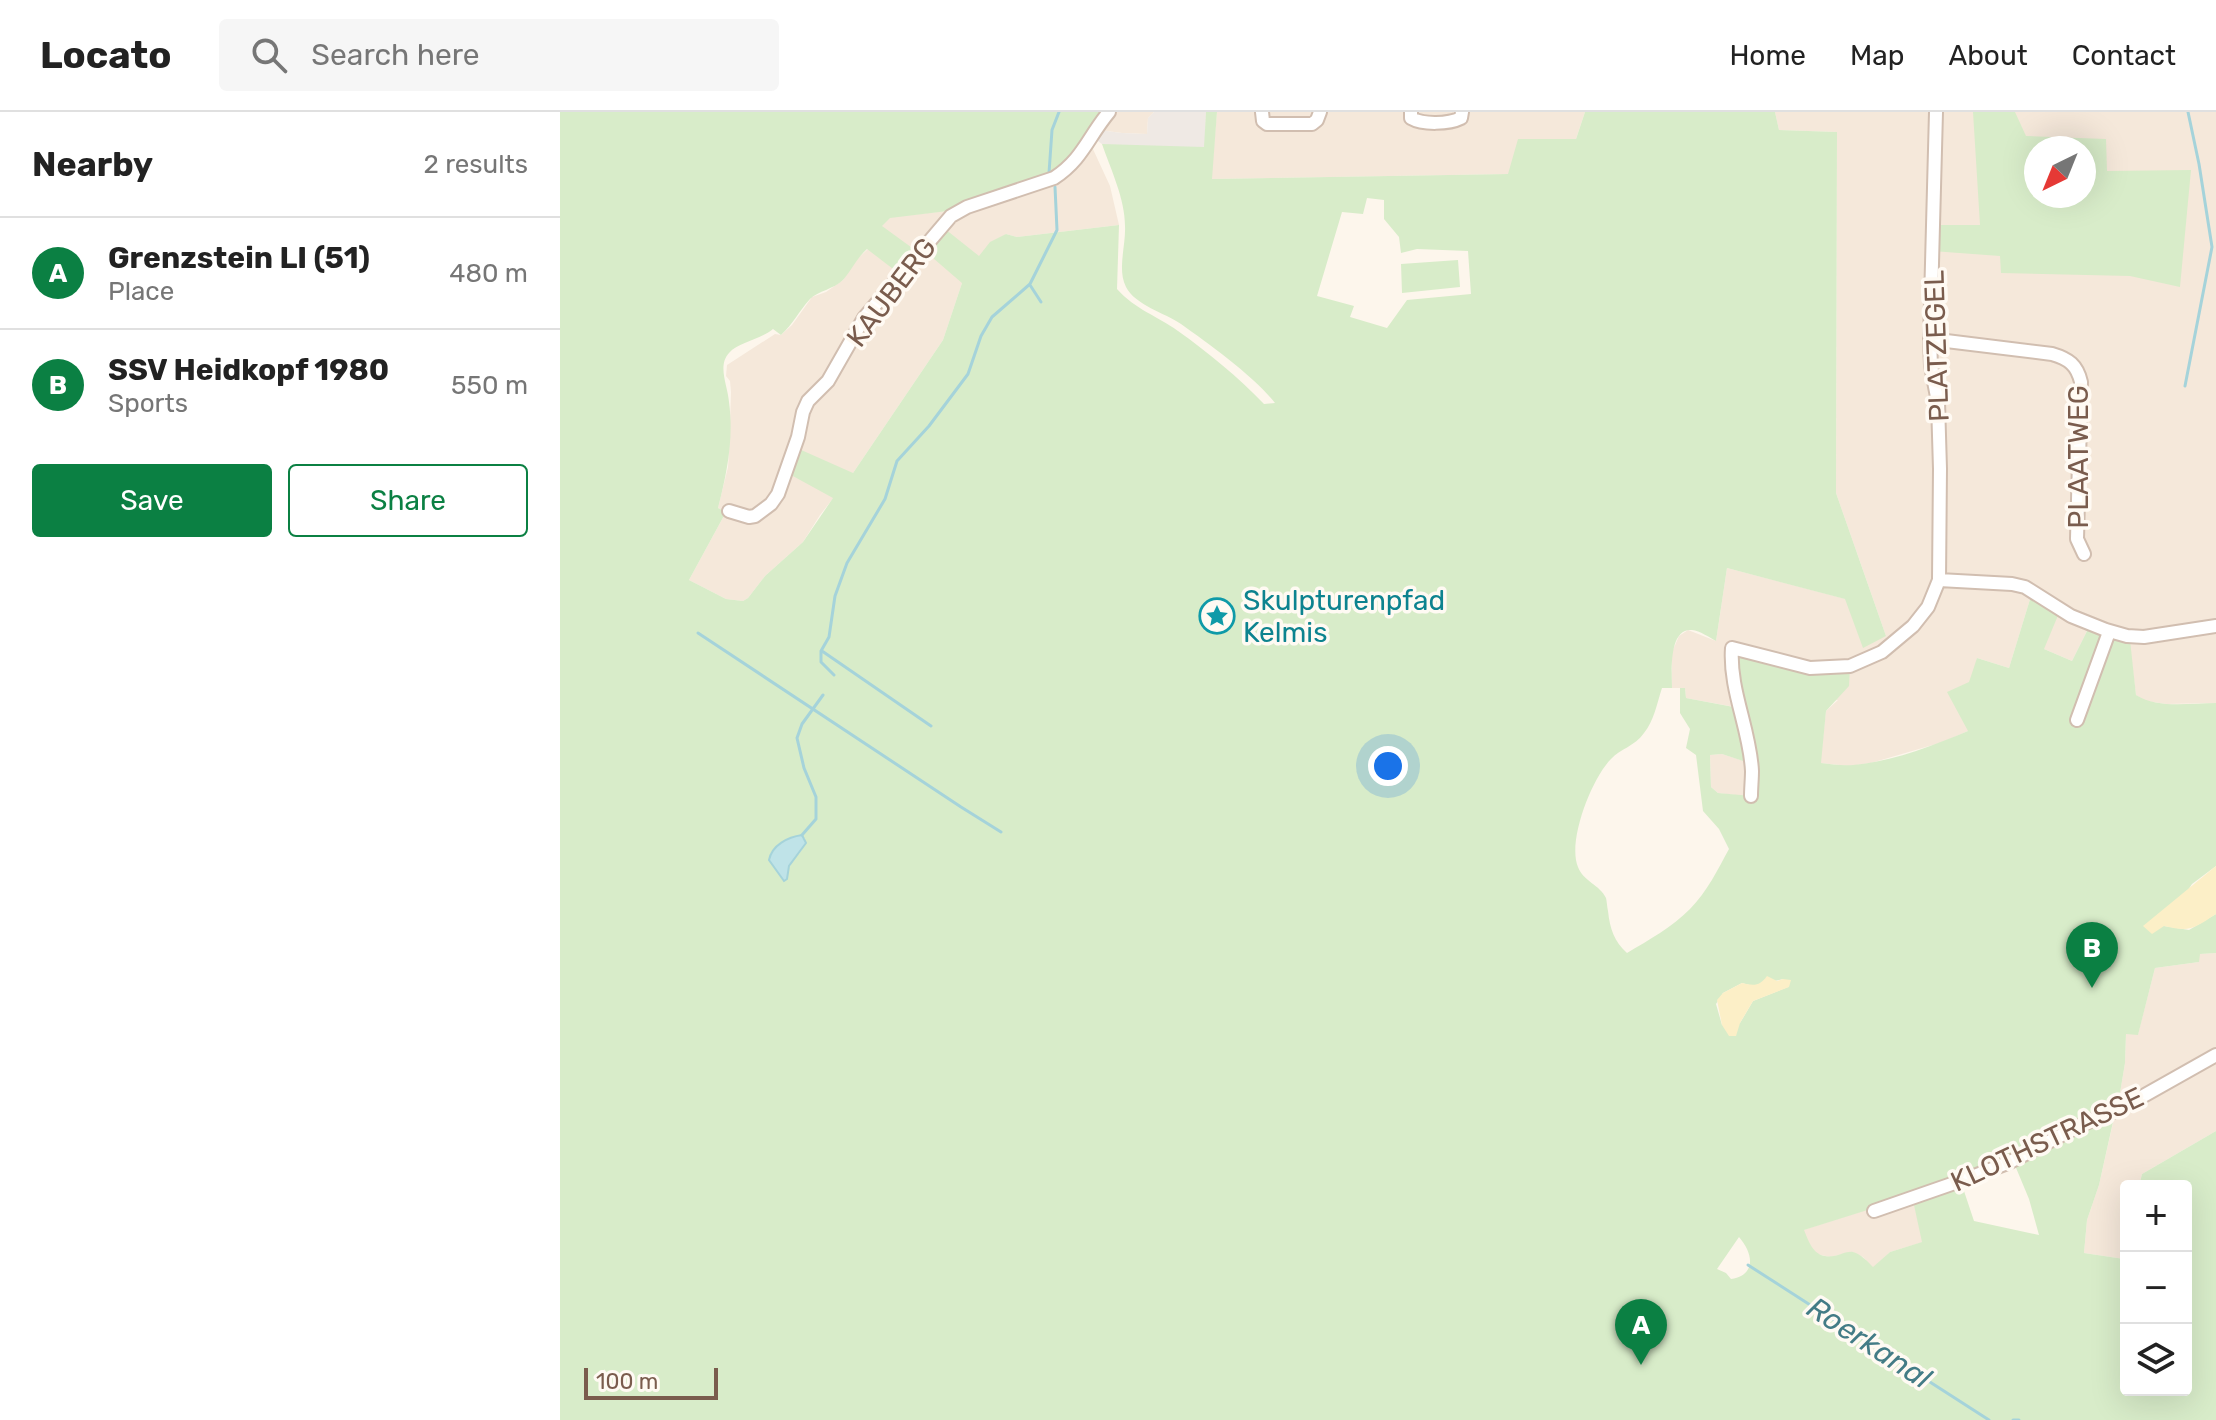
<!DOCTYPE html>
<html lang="en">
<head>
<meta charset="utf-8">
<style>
	body { margin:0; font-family:Rubik,sans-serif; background:#f6f6f6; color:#222 }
	.controls { position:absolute; right:24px; bottom:24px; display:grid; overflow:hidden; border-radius:8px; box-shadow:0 8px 32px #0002 }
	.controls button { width:72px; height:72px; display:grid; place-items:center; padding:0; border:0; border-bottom:2px solid #e0e0e0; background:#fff; color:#222; font:40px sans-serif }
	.compass { position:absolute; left:1464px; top:24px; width:72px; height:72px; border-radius:50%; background:#fff; box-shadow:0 8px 32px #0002; rotate:223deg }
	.scale { position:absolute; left:24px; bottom:20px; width:134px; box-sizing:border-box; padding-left:8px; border:4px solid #7a5c4d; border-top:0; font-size:22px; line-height:28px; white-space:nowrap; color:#7a5c4d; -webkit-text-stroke:6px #fffaf3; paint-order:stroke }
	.you { position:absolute; left:828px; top:654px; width:28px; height:28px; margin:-20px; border:6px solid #fff; border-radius:50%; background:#1a73e8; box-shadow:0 0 0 12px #1a73e833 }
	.badge { display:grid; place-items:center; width:52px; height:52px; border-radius:50%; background:#0b8043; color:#fff; font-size:26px; font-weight:700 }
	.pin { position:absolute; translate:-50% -66px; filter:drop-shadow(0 2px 4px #0008) }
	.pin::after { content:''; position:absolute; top:42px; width:28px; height:24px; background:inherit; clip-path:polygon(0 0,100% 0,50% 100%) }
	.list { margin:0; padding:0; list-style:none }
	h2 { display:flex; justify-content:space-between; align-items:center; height:104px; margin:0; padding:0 32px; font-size:34px }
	h2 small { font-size:26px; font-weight:400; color:#767676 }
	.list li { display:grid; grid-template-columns:52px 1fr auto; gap:24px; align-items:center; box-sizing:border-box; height:112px; padding:0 32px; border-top:2px solid #e0e0e0 }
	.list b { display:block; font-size:30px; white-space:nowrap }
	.list p { margin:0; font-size:26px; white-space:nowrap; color:#767676 }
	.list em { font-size:26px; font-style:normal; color:#767676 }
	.actions { display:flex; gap:16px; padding:24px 32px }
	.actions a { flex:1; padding:18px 0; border:2px solid #0b8043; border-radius:8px; text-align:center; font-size:28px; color:#0b8043 }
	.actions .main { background:#0b8043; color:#fff }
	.icon { flex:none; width:44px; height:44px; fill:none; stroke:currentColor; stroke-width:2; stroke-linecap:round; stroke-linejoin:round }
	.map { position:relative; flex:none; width:1656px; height:1308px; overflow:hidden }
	header { display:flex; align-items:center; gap:48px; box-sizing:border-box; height:112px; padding:0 40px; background:#fff; border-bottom:2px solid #e0e0e0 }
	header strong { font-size:38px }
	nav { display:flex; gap:44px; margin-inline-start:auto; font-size:28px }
	.search { width:560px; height:72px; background:#f6f6f6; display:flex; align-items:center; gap:20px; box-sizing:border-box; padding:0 28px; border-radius:8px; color:#767676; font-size:30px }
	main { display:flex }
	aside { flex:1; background:#fff }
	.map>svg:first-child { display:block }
</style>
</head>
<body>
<header>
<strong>Locato</strong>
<div class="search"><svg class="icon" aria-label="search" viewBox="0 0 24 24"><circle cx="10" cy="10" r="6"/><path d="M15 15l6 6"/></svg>Search here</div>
<nav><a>Home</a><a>Map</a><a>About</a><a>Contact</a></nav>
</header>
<main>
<aside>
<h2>Nearby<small>2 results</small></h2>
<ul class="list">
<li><span class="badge">A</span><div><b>Grenzstein LI (51)</b><p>Place</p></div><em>480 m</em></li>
<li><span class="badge">B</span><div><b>SSV Heidkopf 1980</b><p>Sports</p></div><em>550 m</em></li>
</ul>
<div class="actions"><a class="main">Save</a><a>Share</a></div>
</aside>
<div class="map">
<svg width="1656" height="1308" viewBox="0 0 1656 1308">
	<rect width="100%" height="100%" fill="#fdf6ec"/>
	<path fill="#f5e8da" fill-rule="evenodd" d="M554,0H594L588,6L587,22L562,21L539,18Z
		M657,0H1025L1016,27L948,62L651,67Z
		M1215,0H1656V591L1607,592L1585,589L1576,583L1569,528L1529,515L1512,549L1484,537L1471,484L1449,556L1417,546L1408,619L1383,630L1311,651L1289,654L1260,651L1266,599L1278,588L1180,596L1126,586L1125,576H1112V540L1119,524L1128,518L1156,529L1167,456L1286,487L1326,524L1276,381L1277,20L1219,18ZM1476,36H1524V84H1476Z
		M532,35L550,74L559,113L457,125L446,122L402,171L383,228L293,361L260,403L243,430L205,464L188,486L183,489L166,487L129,468L166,400L158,396L168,355L169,341L171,280L170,269L166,264L167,253L215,222L221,223L232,213L252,185L266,180L283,168L296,148L308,137L322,113L330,105L396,98L516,55Z
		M1162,642L1193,652L1192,685L1158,681L1151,675L1150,643Z
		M1656,841V1019L1582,1062L1579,1074H1566L1564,1147L1524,1141L1527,1108L1539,1073L1555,1002L1571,986H1564L1560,981L1565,951L1566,921L1578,922L1595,856L1639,850V842Z
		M1352,1083L1363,1130L1330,1140L1313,1156L1303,1145L1292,1140L1270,1145L1257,1142L1251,1135L1243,1118Z"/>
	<path fill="#efe9e4" d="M594,0H646L645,36L554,34L542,32L538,29L539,18L562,21L587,22L588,6Z"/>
	<path fill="#d8ecc9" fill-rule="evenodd" d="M0,0H544L522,36L491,63L396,98L330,106L322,114L355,138L337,160L307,137C296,147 292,158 283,168C274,177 258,179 250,187C239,199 233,212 221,223L213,217C200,228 179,230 169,241C157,254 168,274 169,290C174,326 167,361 158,396L166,400L129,468L166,487L183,489L188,486L205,464L243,430L273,386L231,363L239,337L293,361L383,228L402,171L366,140L385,117L419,144L430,130L446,122L457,125L559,113L557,177C576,198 596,203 618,219C649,241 678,265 704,292L715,291C695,265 649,232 621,212C605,201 575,193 566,175C557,157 566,134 565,114C565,87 551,58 542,32L644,35L646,0H657L652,67L948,62L958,27H1016L1025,0H1215L1219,18L1277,20L1276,381L1326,524L1303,536L1285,487L1167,456L1156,529C1149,525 1140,519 1132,518C1108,516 1112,561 1112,576H1102C1097,591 1094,609 1084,621C1075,634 1060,637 1051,647C1032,666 1007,729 1018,755C1023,769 1040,773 1046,786C1047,790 1047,795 1048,799C1050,817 1054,829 1067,841C1089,828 1112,815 1130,797C1147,780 1158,757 1169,737L1159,717L1143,699L1136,643L1126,636L1130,617L1120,601V576H1125L1126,586L1179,596L1172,536L1250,556L1290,554L1289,574L1266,599L1261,651C1271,652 1282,654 1293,653C1331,650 1372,634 1408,619L1387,580L1409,570L1417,546L1449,556L1471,484L1499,501L1484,537L1512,549L1529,515L1570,528L1576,583C1598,597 1630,591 1656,591V754L1632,772L1604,814L1629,818L1656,802V841L1640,842L1639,850L1595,856L1578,923L1566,922L1565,951L1560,981L1564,986H1574L1400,1067L1414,1109L1479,1123L1469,1087L1454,1051L1555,1001L1539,1073L1527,1108L1524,1141L1564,1147L1566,1140V1278H1626V1074H1579L1582,1062L1656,1019V1308H0ZM807,86L824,88V107L839,125L841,141L857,137L908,139L911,182L847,188L827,216L790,205L794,194L757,184L782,100L803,102ZM1162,642L1192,652V684L1158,681L1151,675L1150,643ZM245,726C245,740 235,743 230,754C229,755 227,764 227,766L220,761L210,742L225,729ZM1223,867L1228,875L1193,889L1180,911L1162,913L1156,892L1163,881L1182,871L1193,874ZM1352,1084L1362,1130L1330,1140L1313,1155C1308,1150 1301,1142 1293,1140C1287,1139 1280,1143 1274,1144C1255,1147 1250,1133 1244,1118ZM1179,1125C1193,1141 1197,1163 1171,1167L1166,1161L1157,1157Z
		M1413,0H1455L1466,24L1546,27L1547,59L1631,58L1620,175L1570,164L1441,161L1440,144L1372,139L1373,113H1420ZM1476,36H1524V84H1476Z
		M898,148L900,175L842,181L841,152Z"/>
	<path fill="#fcefc7" d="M1656,754V802C1633,817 1630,820 1604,814L1592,822L1583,814Z
		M1207,864L1217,869L1223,867L1231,868L1229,875L1193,889L1180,911L1176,924H1169L1162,913L1157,888L1163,881L1182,871C1194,874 1200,874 1207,864Z"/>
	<path fill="#bfe3e8" stroke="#a5d3da" stroke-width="2" d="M242,723L246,731L229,754L227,767L224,769L209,748C212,733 228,725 242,723Z"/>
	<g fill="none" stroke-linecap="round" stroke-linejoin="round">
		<path stroke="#a5d3da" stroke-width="3" d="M489,61L492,18L499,0
			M470,173L481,190
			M1625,274L1652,135L1639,52L1628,0
			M138,521L401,695L441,720
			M262,539L371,614
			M274,563L261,550V539L269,525L275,484L287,451L325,387L337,349L369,314L408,262L421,224L432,205L470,172L497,118L495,75
			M242,723L256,707V685L244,656L237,626L242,612L263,583
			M1188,1153L1429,1308
			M1453,1308H1459"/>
		<defs>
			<path id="minor" d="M702,0L703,9L707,12H752L757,8L760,0
				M851,0V6C863,13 889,12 901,6L902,0
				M1370,227L1492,242C1509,247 1517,253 1521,270L1517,427L1524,442
				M169,399L189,405L195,404L211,392L218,382L238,325L243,300L248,289L268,269L304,206L391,104L407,95L494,66C523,47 528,25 549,0
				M1379,468L1452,472L1465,475L1511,504L1546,518L1567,524L1584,525L1656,514
				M1517,608L1549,520
				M1191,684C1191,676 1192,667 1192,659C1190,617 1169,578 1172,536L1250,556L1290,554L1322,540L1353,514L1368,495L1379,468L1380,357L1378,290L1371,254L1370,227L1376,0
				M1314,1099L1409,1066L1450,1050L1523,1012L1562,996L1656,943"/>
		</defs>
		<use href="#minor" stroke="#d1beb0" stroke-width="16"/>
		<use href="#minor" stroke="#fff" stroke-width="12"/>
	</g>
	<defs>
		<symbol id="sight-ring" viewBox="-11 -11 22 22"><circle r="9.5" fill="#fffaf3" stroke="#0f9aa8" stroke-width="1.5"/><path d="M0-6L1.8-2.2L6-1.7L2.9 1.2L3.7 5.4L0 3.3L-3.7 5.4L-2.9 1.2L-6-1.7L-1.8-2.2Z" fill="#0f9aa8"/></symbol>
	</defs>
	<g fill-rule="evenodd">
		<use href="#sight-ring" x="637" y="484" width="40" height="40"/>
	</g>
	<g text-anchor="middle" stroke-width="7" stroke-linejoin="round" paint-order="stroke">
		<g font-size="28" fill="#7a5c4d" stroke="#fffaf3">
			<text transform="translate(331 180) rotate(-53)" y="10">KAUBERG</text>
			<text transform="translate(1376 234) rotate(-92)" y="10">PLATZEGEL</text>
			<text transform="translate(1518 345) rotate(-90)" y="10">PLAATWEG</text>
			<text transform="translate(1487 1027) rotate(-25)" y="10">KLOTHSTRASSE</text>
		</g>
		<g font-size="28" fill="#0d838f" stroke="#fffaf3" text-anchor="start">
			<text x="683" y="498">Skulpturenpfad<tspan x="683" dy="32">Kelmis</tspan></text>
		</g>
		<g font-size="30" font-style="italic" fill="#437c86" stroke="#fffaf3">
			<text transform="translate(1309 1231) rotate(33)" y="10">Roerkanal</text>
		</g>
	</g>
</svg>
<div class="controls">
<button>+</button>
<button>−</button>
<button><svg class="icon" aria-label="layers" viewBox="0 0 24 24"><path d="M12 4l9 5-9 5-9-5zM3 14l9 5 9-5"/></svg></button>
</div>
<svg class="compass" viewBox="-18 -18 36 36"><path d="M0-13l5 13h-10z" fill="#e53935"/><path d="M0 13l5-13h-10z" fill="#767676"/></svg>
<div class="scale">100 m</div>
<div class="you"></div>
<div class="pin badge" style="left:1081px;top:1253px">A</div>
<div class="pin badge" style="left:1532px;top:876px">B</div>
</div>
</main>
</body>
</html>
